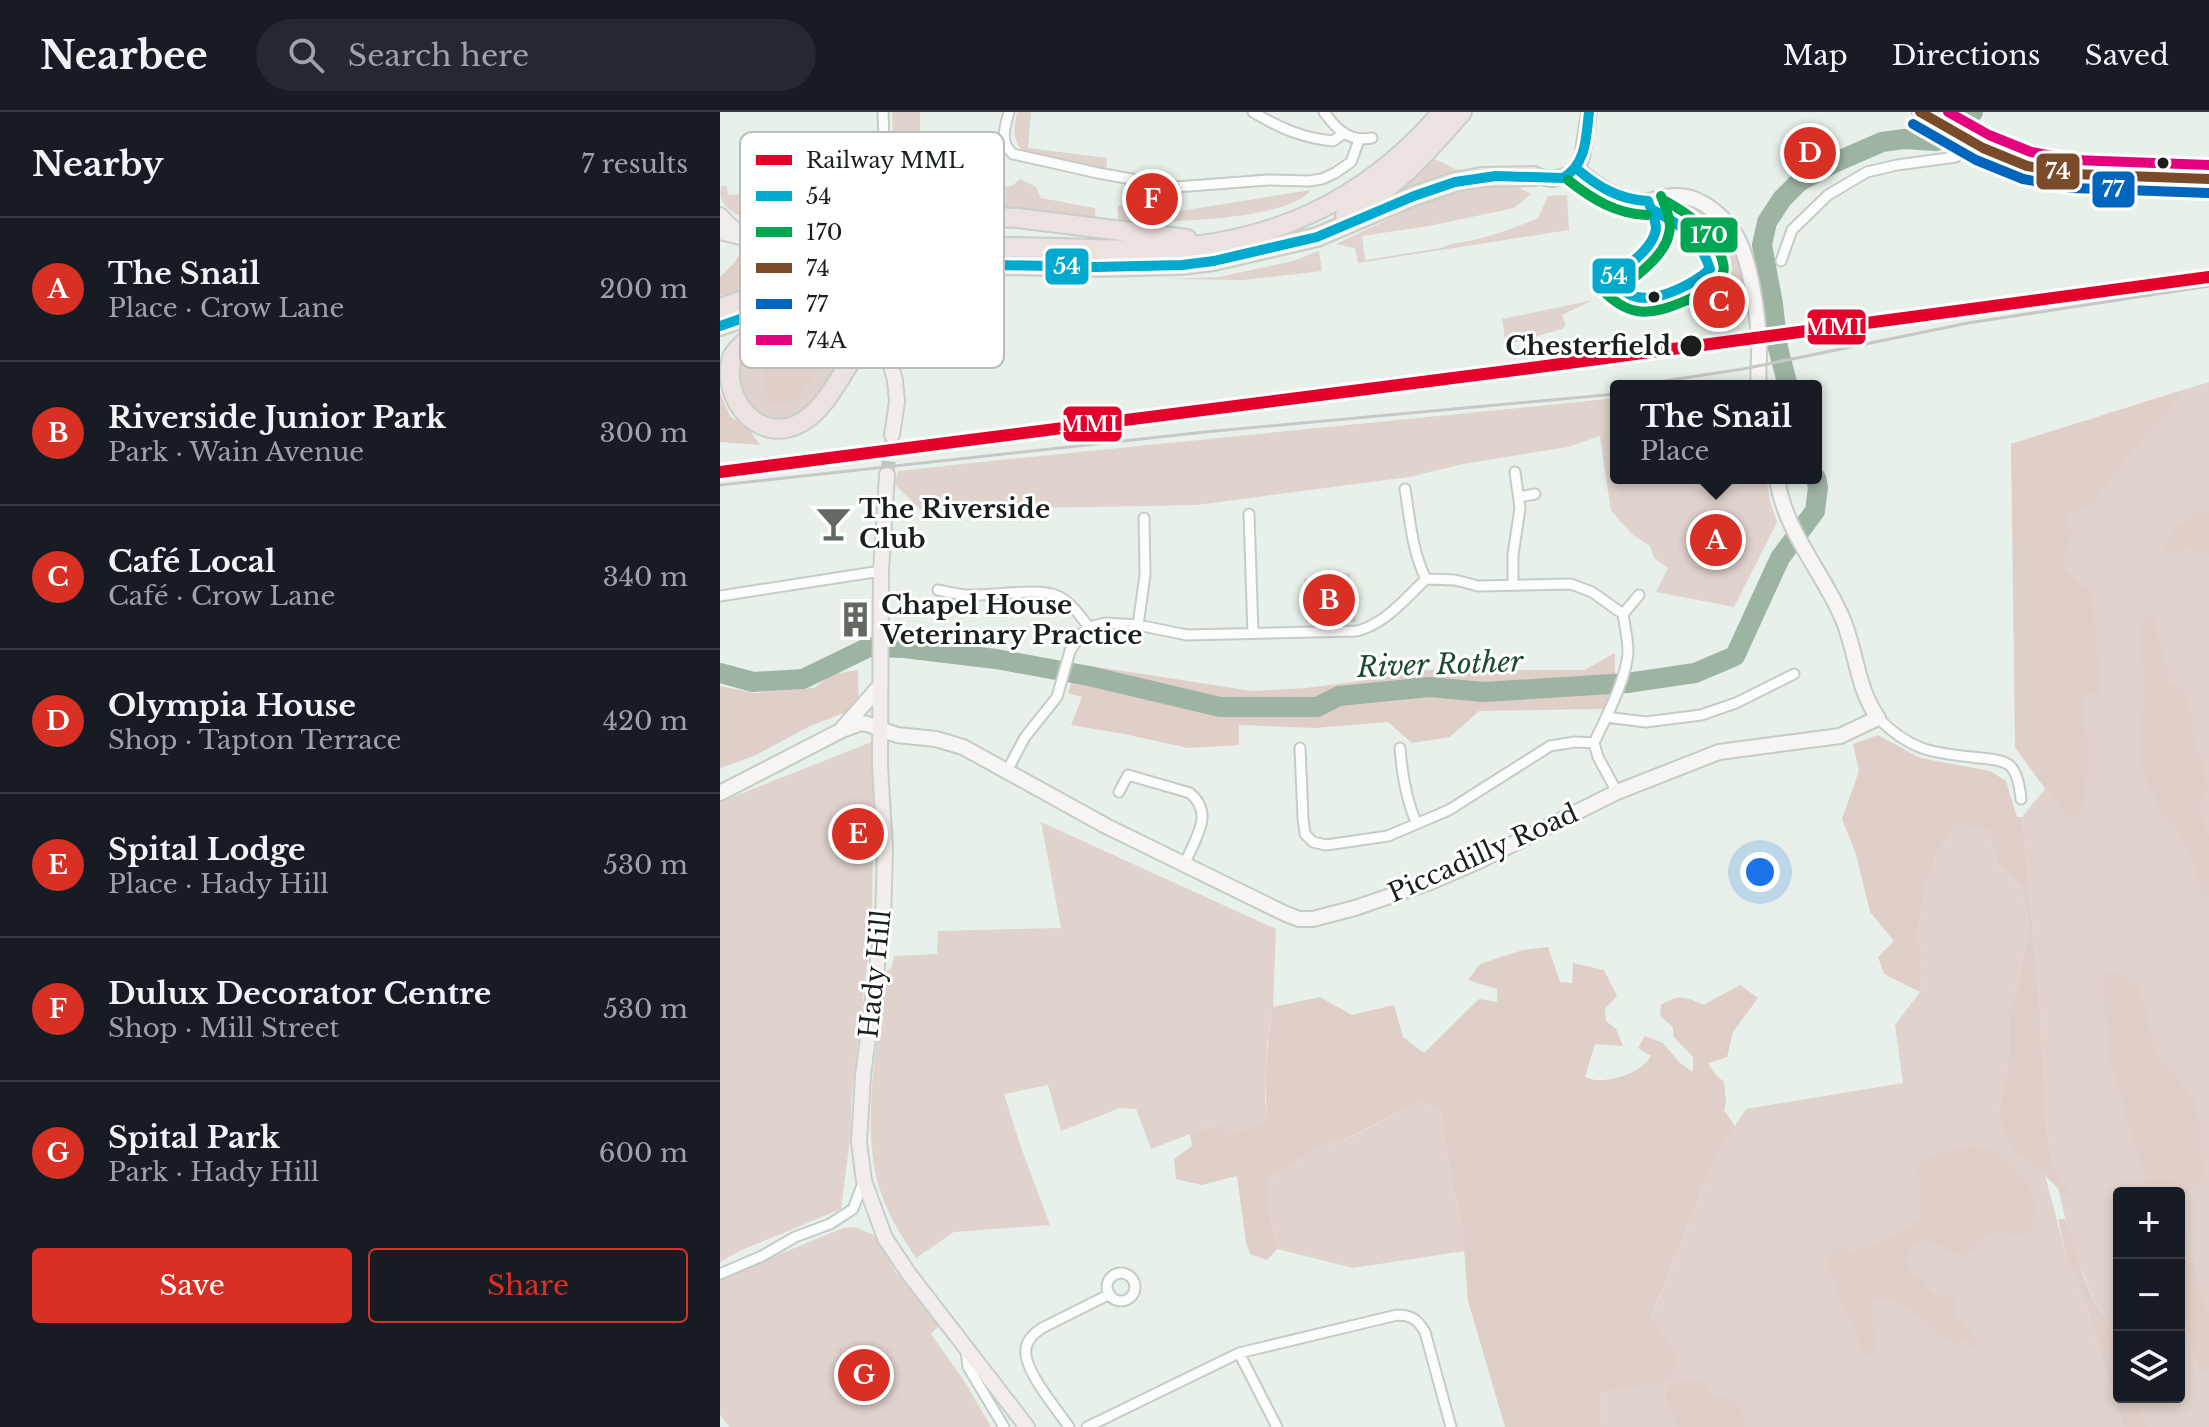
<!DOCTYPE html>
<html lang="en">
<head>
<meta charset="utf-8">
<style>
	body { margin:0; font-family:"Libre Baskerville",serif; background:#242831; color:#f1f3f6 }
	.controls { position:absolute; right:24px; bottom:24px; display:grid; overflow:hidden; border-radius:8px; box-shadow:0 4px 12px #0003 }
	.controls button { width:72px; height:72px; display:grid; place-items:center; padding:0; border:0; border-bottom:2px solid #363941; background:#171b24; color:#f1f3f6; font:40px sans-serif }
	.you { position:absolute; left:1040px; top:760px; width:28px; height:28px; margin:-20px; border:6px solid #fff; border-radius:50%; background:#1a73e8; box-shadow:0 0 0 12px #1a73e833 }
	.badge { display:grid; place-items:center; width:52px; height:52px; border-radius:50%; background:#d93025; color:#fff; font-size:26px; font-weight:700 }
	.pin { position:absolute; translate:-50% -50%; border:4px solid #fff; box-shadow:0 2px 8px #0006 }
	.popup { position:absolute; left:890px; top:268px; width:212px; height:104px; box-sizing:border-box; display:grid; place-content:center; border-radius:8px; background:#171b24; filter:drop-shadow(0 2px 6px #0005); font-size:26px; white-space:nowrap; color:#9ea1a6 }
	.popup b { font-size:30px; color:#f1f3f6 }
	.popup::after { content:''; position:absolute; left:50%; top:100%; margin-left:-16px; border:16px solid transparent; border-top-color:#171b24 }
	.list { margin:0; padding:0; list-style:none }
	h2 { display:flex; justify-content:space-between; align-items:center; height:104px; margin:0; padding:0 32px; font-size:34px }
	h2 small { font-size:26px; font-weight:400; color:#9ea1a6 }
	.list li { display:grid; grid-template-columns:52px 1fr auto; gap:24px; align-items:center; box-sizing:border-box; height:144px; padding:0 32px; border-top:2px solid #363941 }
	.list b { display:block; font-size:30px; white-space:nowrap }
	.list p { margin:0; font-size:26px; white-space:nowrap; color:#9ea1a6 }
	.list em { font-size:26px; font-style:normal; color:#9ea1a6 }
	.actions { display:flex; gap:16px; padding:24px 32px }
	.actions a { flex:1; padding:18px 0; border:2px solid #d93025; border-radius:8px; text-align:center; font-size:28px; color:#d93025 }
	.actions .main { background:#d93025; color:#fff }
	.icon { flex:none; width:44px; height:44px; fill:none; stroke:currentColor; stroke-width:2; stroke-linecap:round; stroke-linejoin:round }
	.map { position:relative; flex:none; width:1489px; height:1315px; overflow:hidden }
	header { display:flex; align-items:center; gap:48px; box-sizing:border-box; height:112px; padding:0 40px; background:#171b24; border-bottom:2px solid #363941 }
	header strong { font-size:38px }
	nav { display:flex; gap:44px; margin-inline-start:auto; font-size:28px }
	.search { width:560px; height:72px; background:#242831; display:flex; align-items:center; gap:20px; box-sizing:border-box; padding:0 28px; border-radius:44px; color:#9ea1a6; font-size:30px }
	main { display:flex }
	aside { flex:1; background:#171b24 }
	.map>svg:first-child { display:block }
</style>
</head>
<body>
<header>
<strong>Nearbee</strong>
<div class="search"><svg class="icon" aria-label="search" viewBox="0 0 24 24"><circle cx="10" cy="10" r="6"/><path d="M15 15l6 6"/></svg>Search here</div>
<nav><a>Map</a><a>Directions</a><a>Saved</a></nav>
</header>
<main>
<aside>
<h2>Nearby<small>7 results</small></h2>
<ul class="list">
<li><span class="badge">A</span><div><b>The Snail</b><p>Place · Crow Lane</p></div><em>200 m</em></li>
<li><span class="badge">B</span><div><b>Riverside Junior Park</b><p>Park · Wain Avenue</p></div><em>300 m</em></li>
<li><span class="badge">C</span><div><b>Café Local</b><p>Café · Crow Lane</p></div><em>340 m</em></li>
<li><span class="badge">D</span><div><b>Olympia House</b><p>Shop · Tapton Terrace</p></div><em>420 m</em></li>
<li><span class="badge">E</span><div><b>Spital Lodge</b><p>Place · Hady Hill</p></div><em>530 m</em></li>
<li><span class="badge">F</span><div><b>Dulux Decorator Centre</b><p>Shop · Mill Street</p></div><em>530 m</em></li>
<li><span class="badge">G</span><div><b>Spital Park</b><p>Park · Hady Hill</p></div><em>600 m</em></li>
</ul>
<div class="actions"><a class="main">Save</a><a>Share</a></div>
</aside>
<div class="map">
<svg width="1489" height="1315" viewBox="0 0 1489 1315">
	<rect width="100%" height="100%" fill="#e7f1e9"/>
	<path fill="#e0d2cc" d="M172,0H200V29L267,33V40L245,41L212,49L191,47L190,51L178,49L174,45Z
		M297,0H311L308,36L387,46L386,59L303,40C292,24 293,19 297,0Z
		M711,45L735,57L754,60L660,93Z
		M300,67L316,75L321,86L375,96L376,107L324,99L264,95L198,100L197,89L292,74Z
		M763,73H794L811,82L794,96L709,114L642,124L645,148L721,136C732,131 742,130 754,128C776,123 797,115 818,106L828,84L847,83L849,118L638,151L635,136L616,132L723,82Z
		M1,74H7L8,83L32,81L41,84L59,117C47,117 13,104 5,93C0,87 0,81 1,74Z
		M591,78C565,110 439,111 398,108V94L413,92L414,106L453,103V100Z
		M964,88C971,92 980,95 986,100C1019,124 1022,168 1030,204H1027L1020,173L1014,165L1005,166C997,130 984,121 963,93Z
		M599,139L602,159L523,168L443,167L499,165L573,149Z
		M873,188L842,203L846,214L842,217L786,233L782,207Z
		M118,196H124C132,204 135,214 132,225C129,233 123,240 120,247C105,274 84,315 48,308C39,307 29,296 22,291C20,281 14,263 17,254C26,225 91,205 118,196Z
		M1489,270V1315H1429L1419,1297L1412,1293L1410,1285H1459V1081H1399V1237L1389,1213L1373,1186L1351,1131L1334,1059L1327,1021L1319,884L1302,705L1325,677L1295,635L1298,501L1291,332Z
		M896,286V366H1046L1051,393L1057,410L1014,495L936,480L948,456L934,446L930,434L913,423L891,399L880,324L848,335L743,352L689,365L477,393L201,398L175,373L178,359C417,333 657,311 896,286Z
		M630,461L636,510H586L584,467Z
		M154,629L152,809L131,991V1019L121,1097L22,1138L0,1150V690Z
		M321,710L556,817L553,895L547,935L545,986L548,1010L504,1023L501,1010L431,1037L416,997L400,996L341,1019L328,973L284,982L301,1035L330,1113L234,1120L196,1146C182,1125 169,1104 161,1081C139,1019 158,925 166,860L172,854L174,844L217,842L218,819L341,816Z
		M1234,713L1268,718L1278,751L1301,775L1309,810L1298,874L1289,894L1288,954L1278,1001L1297,1041L1325,1063L1346,1143L1366,1192L1403,1315H881L880,1281L951,1268L955,1242L931,1206L997,1041L1026,997L1183,971L1175,913L1200,880L1202,842L1197,823L1205,775L1216,744Z
		M699,990L720,997L731,1066L742,1111L745,1139L633,1156L557,1137L549,1096V1067L598,1036L633,1024Z
		M135,1115L154,1123L176,1160L219,1214L211,1222L245,1270L271,1315H10L0,1303V1167L123,1116Z"/>
	<path fill="#e0cfc9" d="M20,141L51,148L68,157C50,172 22,177 0,184V165L15,150Z
		M111,203L123,204L126,224L103,250L79,285L64,292H49C45,275 37,238 52,225C60,218 99,208 111,203Z
		M1466,277L1390,366L1370,394L1348,402L1351,423L1342,455L1359,472L1372,478L1380,580L1361,585L1368,631L1365,695L1352,710L1295,635L1291,332Z
		M0,280L10,304L29,317L40,333L0,330Z
		M1480,398L1489,401V442L1467,437L1443,442L1456,415Z
		M1432,502L1450,569L1466,582L1472,607L1474,636L1481,647L1488,677L1478,693L1489,724V783H1481L1477,761L1455,714L1444,705L1422,659L1420,632L1425,568L1418,514Z
		M895,541V565L885,597L759,599L730,625L692,631L668,610L595,616L519,613V633L468,636L404,622L351,613L362,585L348,581L358,552L532,579L586,576L648,568L696,558H864Z
		M138,558L139,595L88,615L34,644L0,656V574L34,581L94,576L113,562Z
		M1158,623L1200,646L1270,659L1286,669L1297,705H1302L1319,884L1327,1021L1334,1059L1353,1082L1345,1084L1325,1063L1297,1041L1285,1021L1278,1001L1288,954L1289,894L1298,874L1309,810L1301,775L1278,751L1268,718L1234,713L1216,744L1205,775L1197,823L1202,842L1200,880L1164,862L1158,845L1174,829L1150,800L1136,742L1122,707L1139,659L1133,632Z
		M828,835L840,870L852,871L853,851L884,858L897,884L885,897L886,909L896,917L903,934L875,932L865,965C882,974 922,962 931,944L918,936L925,924L943,931L961,952L973,960V945L953,924V915L940,904L941,893C958,882 966,884 983,893L1020,873L1038,886L1013,920L1007,945L988,951L995,962L1004,970L1006,990L1004,998L1015,1014L997,1041L931,1205L956,1242L951,1269L880,1281L881,1315H785L748,1189L742,1111L731,1066L720,997L699,990L632,1024L598,1036L549,1067V1096L557,1137L547,1148L530,1142L526,1130L517,1064L482,1073L456,1067L454,1047L472,1034L470,1022L502,1010L504,1023L548,1010C543,971 547,934 553,895L600,885L632,903L674,893L683,925L704,941L759,887L777,890V877L748,868L760,852L803,838Z
		M1382,859L1413,866L1427,896L1434,939L1477,990L1483,1067L1459,1088V1081H1429L1389,945Z
		M1249,1034L1268,1035L1292,1054L1311,1077L1314,1093L1313,1119L1303,1124L1273,1119L1257,1128L1255,1136L1241,1144L1208,1128L1194,1132L1186,1147L1192,1161L1204,1170L1213,1181L1224,1186L1230,1184L1237,1190V1205L1258,1229L1253,1236L1244,1228L1231,1232L1190,1198L1173,1187L1153,1189L1150,1200L1157,1237L1146,1247L1107,1153L1117,1133L1133,1140L1167,1128L1200,1107C1204,1084 1195,1072 1200,1048L1222,1040Z
		M1459,1092L1468,1133L1487,1200L1489,1201V1255L1481,1263L1459,1187Z
		M1338,1107H1345L1363,1163L1373,1187L1389,1213L1399,1237V1285H1410L1412,1293L1419,1297L1429,1315H1403L1366,1192L1346,1143Z
		M976,1267L987,1272L990,1283C1008,1286 1028,1291 1023,1314L1025,1315H957L946,1286V1274L959,1270Z"/>
	<g fill="none" stroke-linecap="round" stroke-linejoin="round">
		<path stroke="#9db4a3" stroke-width="20" d="M1068,274L1058,236L1053,192L1042,133L1047,110L1062,87L1079,70L1116,50L1162,30L1184,27L1216,29L1228,25L1253,0
			M0,561L33,570L83,567L149,535L184,536L276,547L369,564L500,595H597L619,584L709,575L764,580L907,571L975,561L1015,544L1060,446L1095,399L1098,375L1096,366"/>
		<path stroke="#bec7c0" stroke-width="14" stroke-dasharray="14 7" stroke-linecap="butt" d="M167,363L172,323"/>
		<defs>
			<path id="street" d="M163,0L166,78L164,89
				M289,0C285,15 279,30 293,42L378,61L456,75L548,68L589,69L602,67L615,61L631,50L639,28
				M533,0C559,16 583,26 613,29L624,21
				M604,0C617,18 629,30 652,26
				M88,74L103,114
				M90,116L103,114L164,89L188,86
				M1061,149L1072,118L1108,83L1147,60L1177,53L1236,45L1249,29
				M160,216L278,175
				M685,377C690,408 692,439 706,467
				M799,385L815,382
				M529,402L533,521
				M793,473V443L800,396L795,360
				M218,478C229,480 239,483 250,483C272,484 319,475 338,484C351,490 360,504 369,515
				M0,484L161,459
				M903,502L919,483
				M418,513L425,463L424,406
				M886,605L926,610L981,603L1016,591L1074,562
				M1158,606C1189,637 1210,641 1252,645C1263,647 1280,646 1289,653C1298,660 1300,677 1301,687
				M580,636L583,706L585,722L593,730L606,733L668,724L729,698L830,634L855,630L874,631
				M680,636C682,663 686,688 697,712
				M287,659L305,625L337,585L350,539L361,522L369,515L385,511L418,513L467,523L637,519C665,512 686,486 706,467L735,468L758,474L851,472L872,480L903,502C905,515 908,528 908,540C907,566 885,607 874,631L878,645L897,680
				M399,680L408,663L470,681C495,702 475,726 465,751
				M387 1175a14 14 0 1 1 28 0a14 14 0 1 1-28 0Z
				M0,1162L42,1144L75,1125L110,1112L133,1097L143,1071
				M246,1238L248,1255L284,1315
				M519,1241L557,1315
				M349,1315C337,1297 302,1257 306,1236C308,1226 315,1221 322,1216L390,1182
				M367,1315L519,1241L677,1203C692,1203 698,1208 705,1220L731,1315"/>
			<path id="secondary" d="M1200,0L1263,36L1307,54L1353,62L1489,67
				M857,57C874,71 903,93 928,89C938,87 947,83 958,84C982,84 1009,108 1019,129C1031,155 1038,203 1039,231C1040,246 1037,260 1039,274
				M814,64L833,67L852,62L862,46L869,0
				M122,617L159,575
				M0,681L122,618L141,611L147,612L177,623L216,627L243,635L386,714L566,802L579,807H593L635,796L708,771L759,749L897,680L999,640L1120,624L1158,606C1135,573 1137,536 1120,501C1099,455 1064,417 1057,366"/>
			<path id="primary" d="M0,103L22,125
				M0,120L55,133L82,144L99,154L137,185L148,197L160,216L175,268L177,290L172,323
				M167,363L161,459L160,654L165,737L163,807L143,964L139,1030L144,1069L165,1126L189,1162L307,1315"/>
			<path id="highway" d="M625,103C678,75 704,43 742,0
				M55,133L87,135L110,131L203,109L253,104L297,106L467,127
				M129,154C183,143 236,135 291,135C338,135 384,139 430,137C549,134 645,90 722,0
				M145,169L235,155L279,153L376,155L462,153L494,149L597,125L694,84L735,70L762,65L814,64
				M112,189C82,201 29,216 12,245C0,286 39,335 82,310C106,296 119,265 135,243C142,234 152,225 160,216
				M0,196L83,167
				M0,214L100,179"/>
		</defs>
		<use href="#street" stroke="#c5ccc7" stroke-width="13"/>
		<use href="#secondary" stroke="#c5ccc7" stroke-width="18"/>
		<use href="#primary" stroke="#c8cec9" stroke-width="18"/>
		<use href="#highway" stroke="#c8cec9" stroke-width="22"/>
		<use href="#street" stroke="#fbfdfc" stroke-width="9"/>
		<use href="#secondary" stroke="#f7f5f3" stroke-width="14"/>
		<use href="#primary" stroke="#f2edeb" stroke-width="14"/>
		<use href="#highway" stroke="#ece2df" stroke-width="18"/>
		<path stroke="#c5c8c6" stroke-width="3" d="M911,274L1023,257L1248,211L1489,174
			M0,373L485,320L896,282"/>
		<defs>
			<path id="highway-bridge" d="M83,167L129,154
				M100,179L145,169"/>
		</defs>
		<use href="#highway-bridge" stroke="#c8cec9" stroke-width="22" stroke-linecap="butt"/>
		<use href="#highway-bridge" stroke="#ece2df" stroke-width="18"/>
		<defs>
			<path id="bus-1" d="M857,57C878,75 900,88 928,89L931,97
				M931,97C961,113 979,124 990,157C975,171 939,190 917,185C906,183 898,174 890,167C905,155 933,138 936,117C936,110 933,103 931,97Z
				M0,214L100,179L207,158L279,153L376,155L462,153L494,149L597,125L694,84L735,70L776,64L843,66C867,52 866,24 869,0"/>
			<path id="bus-2" d="M848,68C872,87 896,102 927,103
				M881,177C891,187 903,197 917,199C933,202 951,195 965,189C977,184 994,176 1001,165C1005,159 1004,154 1002,147C992,117 969,102 942,87L941,84
				M899,178C918,162 949,142 950,115C950,104 945,94 941,84"/>
			<path id="bus-3" d="M1200,0L1263,36L1307,54L1353,62L1489,67"/>
			<path id="bus-4" d="M1193,12L1256,48L1303,67L1352,76L1488,81"/>
			<path id="bus-5" d="M1228,0L1269,23L1311,40L1354,48L1489,53"/>
		</defs>
		<use href="#bus-1" stroke="#fff" stroke-width="16"/>
		<use href="#bus-2" stroke="#fff" stroke-width="16"/>
		<use href="#bus-3" stroke="#fff" stroke-width="16"/>
		<use href="#bus-4" stroke="#fff" stroke-width="16"/>
		<use href="#bus-5" stroke="#fff" stroke-width="16"/>
		<use href="#bus-1" stroke="#00a9ce" stroke-width="10"/>
		<use href="#bus-2" stroke="#00a651" stroke-width="10"/>
		<use href="#bus-3" stroke="#7a4b2a" stroke-width="10"/>
		<use href="#bus-4" stroke="#0065bd" stroke-width="10"/>
		<use href="#bus-5" stroke="#e5007d" stroke-width="10"/>
		<defs>
			<path id="rail-1" d="M0,360L811,256L1489,165"/>
		</defs>
		<use href="#rail-1" stroke="#fff" stroke-width="18"/>
		<use href="#rail-1" stroke="#e4002b" stroke-width="12"/>
	</g>
	<defs>
		<symbol id="bar-bare" viewBox="-9 -9 18 18"><path d="M-6-5H6L.8 .8V4.5H3.5V6h-7V4.5H-.8V.8Z" fill="#616963" stroke="#fff" stroke-width="2.5" paint-order="stroke"/></symbol>
		<symbol id="building-bare" viewBox="-9 -9 18 18"><path d="M-4-6H4V6H1V3H-1V6H-4ZM-2.5-4.3h1.7v1.8h-1.7ZM.8-4.3h1.7v1.8H.8ZM-2.5-1h1.7V.8h-1.7ZM.8-1h1.7V.8H.8Z" fill="#616963" stroke="#fff" stroke-width="2.5" paint-order="stroke"/></symbol>
	</defs>
	<g fill-rule="evenodd">
		<use href="#bar-bare" x="88" y="386" width="51" height="51"/>
		<use href="#building-bare" x="110" y="482" width="51" height="51"/>
	</g>
	<g fill="#19201b" stroke="#fff" stroke-width="3">
		<circle cx="1443" cy="51" r="7"/>
		<circle cx="934" cy="185" r="7"/>
		<circle cx="971" cy="234" r="12"/>
	</g>
	<g text-anchor="middle" stroke-width="6" stroke-linejoin="round" paint-order="stroke">
		<g font-size="26" font-weight="bold" fill="#19201b" stroke="#fff" text-anchor="end">
			<text x="951" y="243">Chesterfield</text>
		</g>
		<g font-size="26" font-weight="bold" fill="#19201b" stroke="#fff" text-anchor="start">
			<text x="139" y="406">The Riverside<tspan x="139" dy="30">Club</tspan></text>
			<text x="161" y="502">Chapel House<tspan x="161" dy="30">Veterinary Practice</tspan></text>
		</g>
		<g font-size="26" fill="#19201b" stroke="#fff">
			<text transform="translate(763 741) rotate(-24)" y="9">Piccadilly Road</text>
			<text transform="translate(155 862) rotate(-84)" y="9">Hady Hill</text>
		</g>
		<g font-size="28" font-style="italic" fill="#1c4c2d" stroke="#fff">
			<text transform="translate(720 552) rotate(-2)" y="10">River Rother</text>
		</g>
	</g>
	<rect x="20" y="20" width="264" height="236" rx="12" fill="#fff" stroke="#babcbb" stroke-width="2"/>
	<rect x="36" y="43" width="36" height="10" fill="#e4002b"/>
	<rect x="36" y="79" width="36" height="10" fill="#00a9ce"/>
	<rect x="36" y="115" width="36" height="10" fill="#00a651"/>
	<rect x="36" y="151" width="36" height="10" fill="#7a4b2a"/>
	<rect x="36" y="187" width="36" height="10" fill="#0065bd"/>
	<rect x="36" y="223" width="36" height="10" fill="#e5007d"/>
	<g font-size="22" fill="#19201b">
		<text x="86" y="56">Railway MML</text>
		<text x="86" y="92">54</text>
		<text x="86" y="128">170</text>
		<text x="86" y="164">74</text>
		<text x="86" y="200">77</text>
		<text x="86" y="236">74A</text>
	</g>
	<g stroke="#fff" stroke-width="3">
		<rect x="1315" y="40" width="46" height="39" rx="8" fill="#7a4b2a"/>
		<rect x="1371" y="58" width="45" height="39" rx="8" fill="#0065bd"/>
		<rect x="959" y="104" width="60" height="38" rx="8" fill="#00a651"/>
		<rect x="324" y="135" width="46" height="39" rx="8" fill="#00a9ce"/>
		<rect x="871" y="145" width="46" height="38" rx="8" fill="#00a9ce"/>
		<rect x="1086" y="196" width="61" height="38" rx="8" fill="#e4002b"/>
		<rect x="342" y="293" width="61" height="38" rx="8" fill="#e4002b"/>
	</g>
	<g font-size="22" text-anchor="middle" font-weight="bold" fill="#fff">
		<text x="1338" y="67">74</text>
		<text x="1393" y="85">77</text>
		<text x="989" y="131">170</text>
		<text x="347" y="162">54</text>
		<text x="894" y="172">54</text>
		<text x="1117" y="223">MML</text>
		<text x="372" y="320">MML</text>
	</g>
</svg>
<div class="controls">
<button>+</button>
<button>−</button>
<button><svg class="icon" aria-label="layers" viewBox="0 0 24 24"><path d="M12 4l9 5-9 5-9-5zM3 14l9 5 9-5"/></svg></button>
</div>
<div class="you"></div>
<div class="pin badge" style="left:996px;top:428px">A</div>
<div class="popup"><b>The Snail</b>Place</div>
<div class="pin badge" style="left:609px;top:488px">B</div>
<div class="pin badge" style="left:999px;top:190px">C</div>
<div class="pin badge" style="left:1090px;top:41px">D</div>
<div class="pin badge" style="left:138px;top:722px">E</div>
<div class="pin badge" style="left:432px;top:87px">F</div>
<div class="pin badge" style="left:144px;top:1263px">G</div>
</div>
</main>
</body>
</html>
